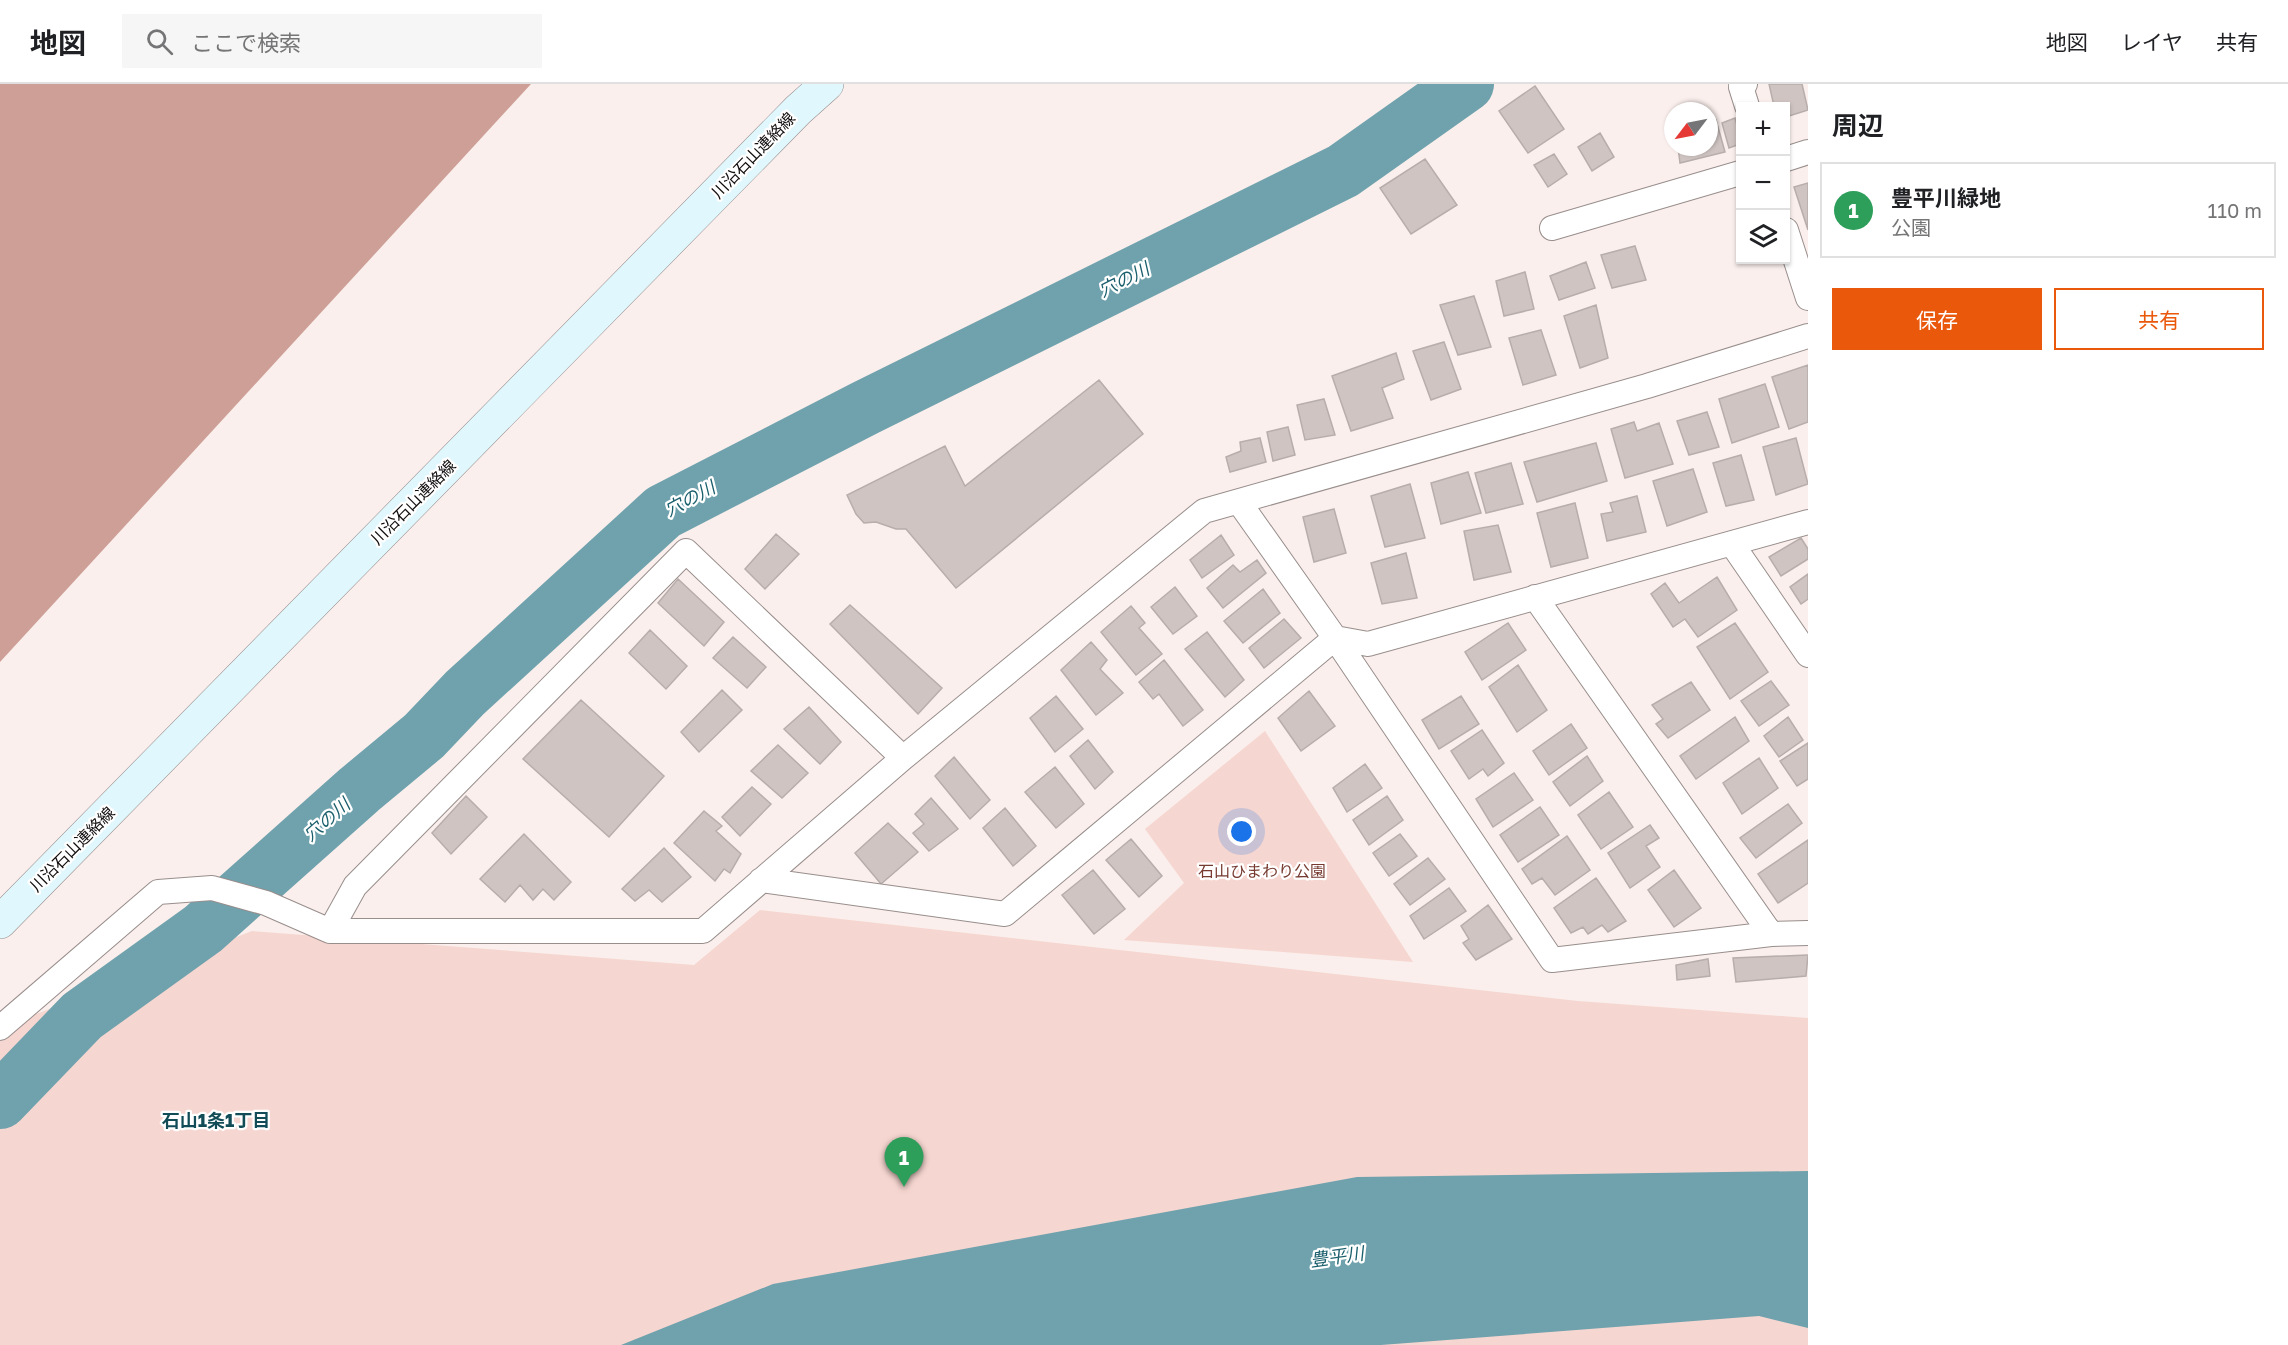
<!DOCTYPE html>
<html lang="ja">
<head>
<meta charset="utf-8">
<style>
	body { margin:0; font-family:"Golos Text","Noto Sans JP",sans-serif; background:#f6f6f6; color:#202124 }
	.controls { position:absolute; right:18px; top:18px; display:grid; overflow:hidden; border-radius:0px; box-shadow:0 2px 4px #0004 }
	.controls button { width:54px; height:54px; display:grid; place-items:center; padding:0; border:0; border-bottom:2px solid #e0e0e0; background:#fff; color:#202124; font:30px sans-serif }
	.compass { position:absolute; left:1664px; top:18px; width:54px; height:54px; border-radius:50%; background:#fff; box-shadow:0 2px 4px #0004; rotate:238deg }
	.you { position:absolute; left:1242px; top:748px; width:21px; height:21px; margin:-15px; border:4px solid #fff; border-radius:50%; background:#1a73e8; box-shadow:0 0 0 9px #1a73e833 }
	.badge { display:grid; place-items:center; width:39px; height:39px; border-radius:50%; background:#ea580c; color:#fff; font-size:20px; font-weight:700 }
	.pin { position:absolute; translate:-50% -50px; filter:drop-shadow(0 2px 3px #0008) }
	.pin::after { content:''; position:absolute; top:32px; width:21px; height:18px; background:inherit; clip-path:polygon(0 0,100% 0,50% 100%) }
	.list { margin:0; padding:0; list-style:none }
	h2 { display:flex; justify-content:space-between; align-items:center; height:78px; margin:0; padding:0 24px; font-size:26px }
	h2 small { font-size:20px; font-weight:400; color:#757577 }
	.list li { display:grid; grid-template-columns:39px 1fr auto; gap:18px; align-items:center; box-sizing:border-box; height:96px; margin:0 12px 12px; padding:0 12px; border:2px solid #e0e0e0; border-radius:0px }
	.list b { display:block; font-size:22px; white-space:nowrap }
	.list p { margin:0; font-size:20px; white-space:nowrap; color:#757577 }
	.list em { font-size:20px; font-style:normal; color:#757577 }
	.actions { display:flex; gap:12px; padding:18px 24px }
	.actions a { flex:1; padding:14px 0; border:2px solid #ea580c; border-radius:0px; text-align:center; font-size:21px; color:#ea580c }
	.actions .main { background:#ea580c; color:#fff }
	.icon { flex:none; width:33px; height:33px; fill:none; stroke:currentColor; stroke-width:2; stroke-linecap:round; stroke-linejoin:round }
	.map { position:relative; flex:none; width:1808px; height:1261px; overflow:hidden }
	header { display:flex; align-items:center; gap:36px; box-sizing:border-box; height:84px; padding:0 30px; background:#fff; border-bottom:2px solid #e0e0e0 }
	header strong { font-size:28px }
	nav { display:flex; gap:33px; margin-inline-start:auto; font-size:21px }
	.search { width:420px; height:54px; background:#f6f6f6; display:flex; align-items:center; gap:15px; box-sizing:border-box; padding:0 21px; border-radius:0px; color:#757577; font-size:22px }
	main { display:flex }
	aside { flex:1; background:#fff }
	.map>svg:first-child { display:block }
</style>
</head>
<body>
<header>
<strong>地図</strong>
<div class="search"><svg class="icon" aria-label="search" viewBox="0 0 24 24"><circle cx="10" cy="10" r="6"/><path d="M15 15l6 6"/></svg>ここで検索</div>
<nav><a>地図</a><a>レイヤ</a><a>共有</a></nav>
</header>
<main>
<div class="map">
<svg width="1808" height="1261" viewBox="0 0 1808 1261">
	<rect width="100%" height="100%" fill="#faefec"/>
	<path fill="#f6d6d0" d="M1265,647L1413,878L1124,856L1184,799L1145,745Z
		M760,826L1578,917L1808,934V1261H0V944L252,847L694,881Z"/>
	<path fill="#cd9f96" d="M0,0H531L0,578Z"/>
	<path fill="#6fa2ad" d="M1808,1087V1244L1759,1232L1381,1261H621L773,1200L1357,1093Z"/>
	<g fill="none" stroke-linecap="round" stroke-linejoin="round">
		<path stroke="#6fa2ad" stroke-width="56" d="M0,1017L82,932L203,845L359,706L424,652L465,609L663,428L865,324L1343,87L1466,0"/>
	</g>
	<path fill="#cfc4c2" stroke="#b7adab" stroke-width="1.5" d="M1769,0H1802L1808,26L1786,33V22H1774Z
		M1535,2L1564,45L1528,69L1499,27Z
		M1735,34L1740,52V60L1729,64L1722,39Z
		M1716,36L1725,68L1680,79L1678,63H1709V40Z
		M1600,49L1614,73L1592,87L1578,63Z
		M1554,70L1567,90L1548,103L1534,81Z
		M1425,75L1457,121L1411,150L1380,104Z
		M1808,99V146L1794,103Z
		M1635,162L1646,196L1612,204L1601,171Z
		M1586,178L1595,204L1559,216L1550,192Z
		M1525,188L1534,225L1504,232L1496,197Z
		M1474,212L1491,263L1458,271L1440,221Z
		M1596,221L1608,274L1580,284L1564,232Z
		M1541,246L1556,291L1523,301L1509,254Z
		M1444,258L1461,305L1431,316L1413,267Z
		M1396,269L1404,295L1382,304L1393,334L1351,347L1332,292Z
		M1808,281V338L1789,345L1772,293Z
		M1099,296L1143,350L956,504L906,445H896L876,438L864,439L856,430L847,411L945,362L965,402Z
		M1765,300L1779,343L1732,359L1719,315Z
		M1324,315L1335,351L1305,356L1297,321Z
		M1707,328L1719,363L1689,371L1677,337Z
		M1634,338L1637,347L1659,339L1673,380L1625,394L1611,345Z
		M1288,343L1295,371L1273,377L1267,348Z
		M1260,354L1266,378L1230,388L1226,373L1241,367L1240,358Z
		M1796,354L1808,400L1776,411L1763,363Z
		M1596,359L1607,397L1537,418L1524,378Z
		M1741,371L1754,416L1726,422L1713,379Z
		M1511,379L1523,420L1486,429L1475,389Z
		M1693,385L1707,428L1667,442L1653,397Z
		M1468,388L1481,429L1441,440L1431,399Z
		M1410,400L1425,454L1385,463L1371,412Z
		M1637,412L1646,448L1607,457L1601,430L1613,428L1610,419Z
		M1575,419L1588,474L1551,483L1537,429Z
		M1334,425L1346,469L1314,478L1303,433Z
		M1498,441L1511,488L1474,496L1464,447Z
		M776,450L799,470L765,505L745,485Z
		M1221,451L1234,471L1202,494L1190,476Z
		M1801,454L1808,465V475L1781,492L1769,473Z
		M1406,469L1417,514L1382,520L1371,479Z
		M1257,476L1266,489L1223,524L1207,504L1233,481L1240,488Z
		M1808,490V515L1801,520L1790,503Z
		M1717,493L1737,526L1698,553L1685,535L1673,543L1651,510L1665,499L1679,519Z
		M678,495L724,538L704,562L658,519Z
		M1175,503L1197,532L1173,550L1151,523Z
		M1263,505L1280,529L1243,559L1224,537Z
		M850,521L942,604L918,630L830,540Z
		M1131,522L1145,539L1139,544L1162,570L1136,591L1101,548Z
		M1284,535L1301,554L1264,584L1249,564Z
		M1508,539L1526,566L1482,596L1465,568Z
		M1735,539L1768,588L1730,615L1697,563Z
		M650,546L687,582L666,605L629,569Z
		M1207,548L1244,596L1225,613L1185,565Z
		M733,553L766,583L747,604L713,574Z
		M1091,558L1107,576L1100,585L1123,609L1096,631L1061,586Z
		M1164,576L1203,626L1183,642L1159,610L1153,615L1139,598Z
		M1518,581L1547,626L1517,648L1489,603Z
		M1771,597L1789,621L1759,642L1741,617Z
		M1691,598L1710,626L1668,654L1656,640L1663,635L1652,621Z
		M722,606L742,626L699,668L681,648Z
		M1309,607L1335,642L1301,667L1278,634Z
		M1056,612L1083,645L1055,668L1030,634Z
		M1461,612L1479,640L1439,665L1422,636Z
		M581,616L664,692L609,753L523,675Z
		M809,623L841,658L820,680L784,645Z
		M1735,633L1749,657L1696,695L1680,672Z
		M1788,633L1803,656L1779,673L1764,652Z
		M1571,640L1587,664L1549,691L1533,667Z
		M1482,646L1504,679L1488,692L1483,685L1469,695L1451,667Z
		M1088,656L1113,688L1095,705L1070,672Z
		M1808,659V695L1797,702L1780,677Z
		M778,661L808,689L782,714L751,687Z
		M1587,672L1603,697L1570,722L1553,698Z
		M954,673L990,716L970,735L935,692Z
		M1759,674L1778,704L1742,730L1723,699Z
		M1365,680L1382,704L1347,728L1333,704Z
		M1055,683L1084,720L1056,744L1025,708Z
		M1514,689L1533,716L1493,743L1476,715Z
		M752,703L771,720L740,752L722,733Z
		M1609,708L1633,743L1601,765L1578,731Z
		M466,712L487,733L451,770L432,749Z
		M1387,712L1403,736L1369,761L1353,736Z
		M931,714L958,745L929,767L913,749L924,740L915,730Z
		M1788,720L1802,739L1756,774L1740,754Z
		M1540,723L1559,751L1518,778L1500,751Z
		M1005,724L1036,762L1013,782L983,744Z
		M704,727L722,742L716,747L741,770L730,789L724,785L715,797L674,759Z
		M888,739L918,768L881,800L855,769Z
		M1650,741L1659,754L1646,762L1660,783L1630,804L1608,769Z
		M524,750L571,798L554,816L543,805L533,816L520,801L505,818L480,795Z
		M1400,750L1417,772L1389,792L1373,769Z
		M1567,752L1590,786L1555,811L1542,794L1532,800L1522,785Z
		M1131,755L1162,792L1139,813L1106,776Z
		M1808,756V799L1778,819L1758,790Z
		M664,764L691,793L662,818L649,806L635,817L622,805Z
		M1428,774L1445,795L1410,821L1394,800Z
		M1093,786L1125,825L1094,850L1062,811Z
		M1674,786L1701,824L1674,843L1648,806Z
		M1596,794L1626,837L1608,848L1602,841L1588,850L1583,843L1571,849L1554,824Z
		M1449,804L1466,827L1424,855L1410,832Z
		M1488,821L1512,855L1476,876L1463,859L1469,855L1461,842Z
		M1808,871L1806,892L1736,898L1733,874Z
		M1708,875L1710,892L1677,896L1676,881Z"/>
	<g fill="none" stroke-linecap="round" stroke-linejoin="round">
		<defs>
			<path id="street" d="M1745,0L1741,3L1747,22
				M1786,75L1808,68
				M1552,144L1740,89
				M1786,146L1808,214
				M1239,418L1335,554L1552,876L1771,850L1808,849
				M1732,460L1808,571
				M1535,513L1771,850
				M761,796L1005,830L1335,554L1368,560L1808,438
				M330,847L355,802L686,467L903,674
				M0,944L158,808L212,804L266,819L330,847H703L903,674L1204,427L1647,302L1808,252"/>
			<path id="secondary" d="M0,838L798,26L827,0"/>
		</defs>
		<use href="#street" stroke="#988e8c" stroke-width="26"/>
		<use href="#secondary" stroke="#988e8c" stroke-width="34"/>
		<use href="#street" stroke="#fff" stroke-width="24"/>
		<use href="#secondary" stroke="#e0f7fd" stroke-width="33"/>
	</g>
	<g text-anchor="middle" stroke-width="4.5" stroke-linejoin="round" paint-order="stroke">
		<g font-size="16" fill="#100d0c" stroke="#fff">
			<text transform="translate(753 71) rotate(-46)" y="6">川沿石山連絡線</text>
			<text transform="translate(413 418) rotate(-45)" y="6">川沿石山連絡線</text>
			<text transform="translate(72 765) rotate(-45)" y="6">川沿石山連絡線</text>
		</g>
		<g font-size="16" fill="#763a30" stroke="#fff">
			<text x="1262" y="793">石山ひまわり公園</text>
		</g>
		<g font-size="18" font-style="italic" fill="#1a5f6c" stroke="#fff">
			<text transform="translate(1124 196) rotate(-27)" y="6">穴の川</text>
			<text transform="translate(690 415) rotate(-28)" y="6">穴の川</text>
			<text transform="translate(327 736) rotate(-41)" y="6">穴の川</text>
			<text transform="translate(1337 1173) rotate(-8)" y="6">豊平川</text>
		</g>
		<g font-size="18" font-weight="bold" fill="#114c57" stroke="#fff">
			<text x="216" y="1043">石山1条1丁目</text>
		</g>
	</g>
</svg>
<div class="controls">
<button>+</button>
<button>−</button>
<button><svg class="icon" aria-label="layers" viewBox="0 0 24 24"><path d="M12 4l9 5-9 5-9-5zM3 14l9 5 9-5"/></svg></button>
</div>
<svg class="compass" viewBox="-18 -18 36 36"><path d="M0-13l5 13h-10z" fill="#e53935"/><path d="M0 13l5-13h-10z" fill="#757577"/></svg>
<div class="you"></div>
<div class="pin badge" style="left:904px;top:1103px;background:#2e9e5b">1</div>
</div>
<aside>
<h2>周辺<small></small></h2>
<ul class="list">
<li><span class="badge" style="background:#2e9e5b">1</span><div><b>豊平川緑地</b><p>公園</p></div><em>110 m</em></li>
</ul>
<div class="actions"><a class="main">保存</a><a>共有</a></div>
</aside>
</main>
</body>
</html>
